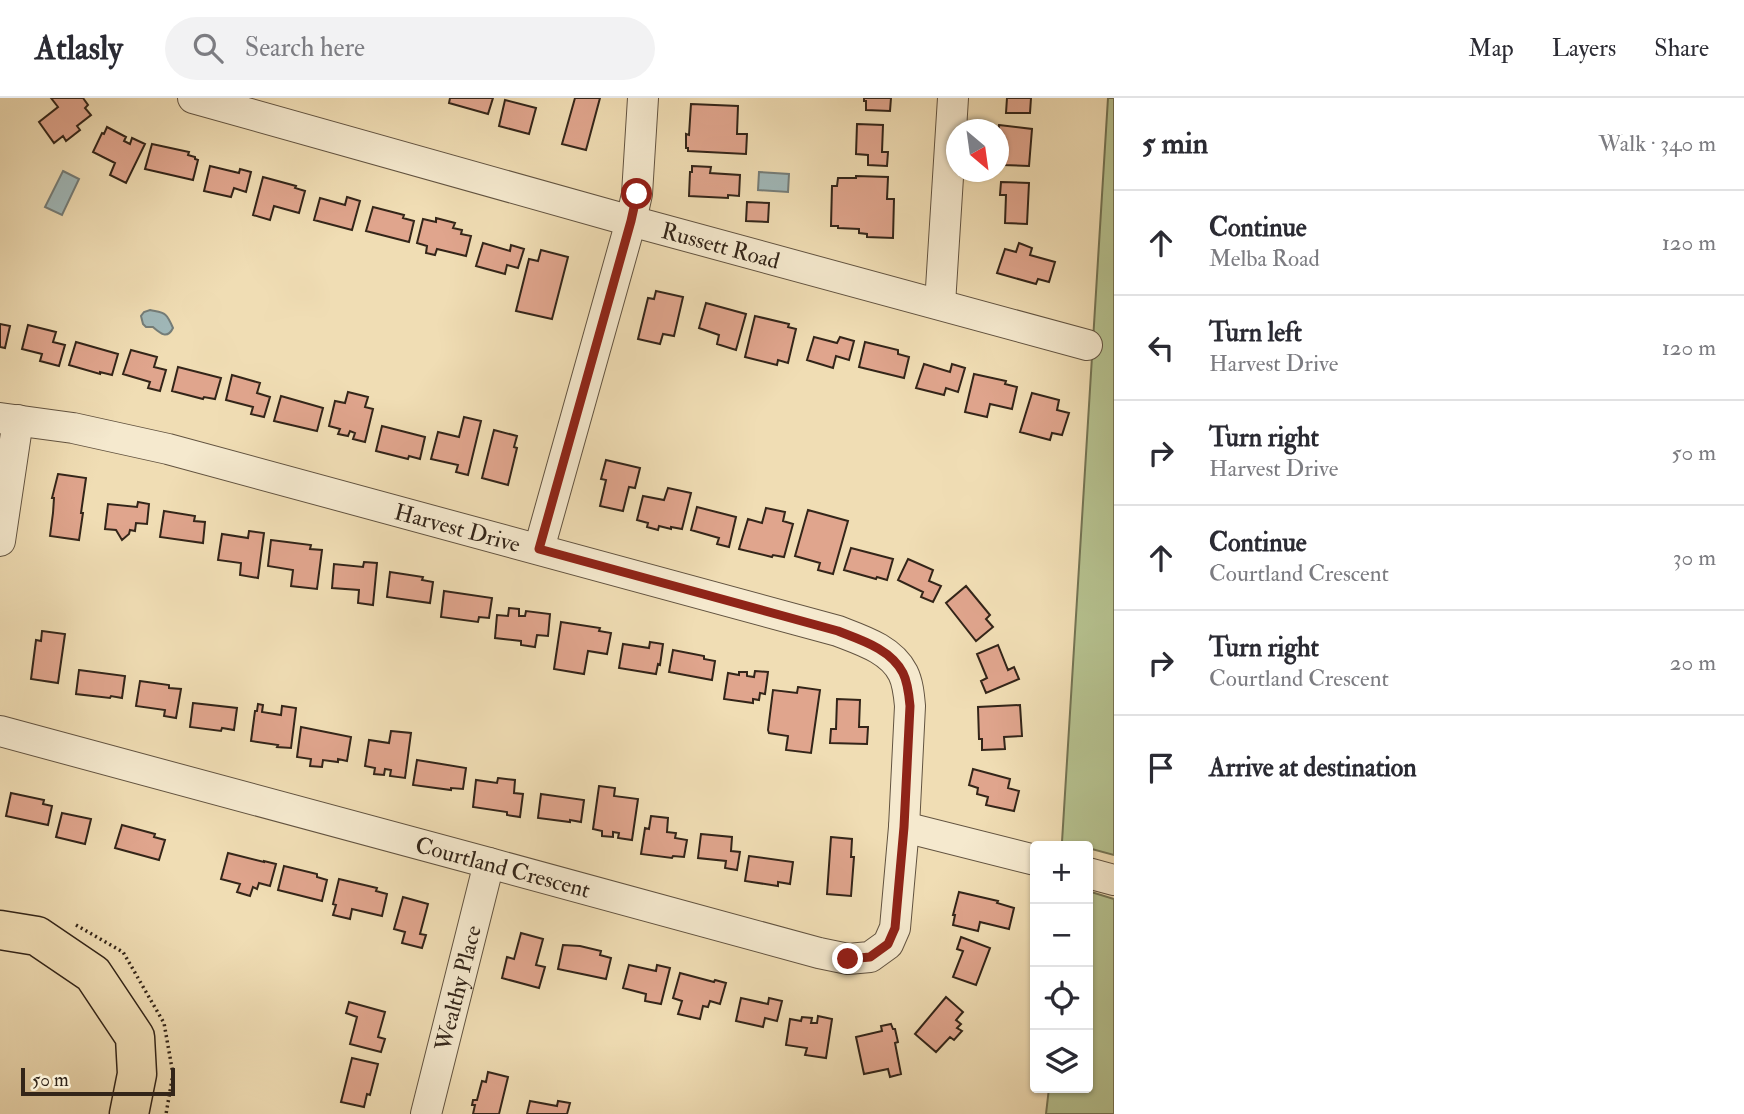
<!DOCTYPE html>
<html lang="en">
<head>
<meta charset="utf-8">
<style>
	body { margin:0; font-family:"IM FELL Double Pica",serif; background:#f2f2f3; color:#2b2b33 }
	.controls { position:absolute; right:21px; bottom:21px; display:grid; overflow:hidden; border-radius:7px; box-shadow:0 2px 5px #0004 }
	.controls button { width:63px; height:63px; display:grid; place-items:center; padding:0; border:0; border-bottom:2px solid #e1e1e2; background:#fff; color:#2b2b33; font:35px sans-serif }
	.compass { position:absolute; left:946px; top:21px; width:63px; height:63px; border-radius:50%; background:#fff; box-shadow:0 2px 5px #0004; rotate:151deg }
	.scale { position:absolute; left:21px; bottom:18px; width:154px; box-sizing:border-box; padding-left:7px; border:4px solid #332519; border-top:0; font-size:19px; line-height:24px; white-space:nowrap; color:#332519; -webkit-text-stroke:5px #f5e9ce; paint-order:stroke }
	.stop { position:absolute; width:21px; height:21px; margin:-16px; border:5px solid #8f2418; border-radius:50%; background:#fff }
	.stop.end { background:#8f2418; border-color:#fff; box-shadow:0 2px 7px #0008 }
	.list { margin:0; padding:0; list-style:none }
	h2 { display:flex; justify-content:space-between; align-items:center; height:91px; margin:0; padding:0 28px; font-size:30px }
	h2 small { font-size:23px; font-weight:400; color:#7c7c81 }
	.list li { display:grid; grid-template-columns:46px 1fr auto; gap:21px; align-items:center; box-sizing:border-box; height:105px; padding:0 28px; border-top:2px solid #e1e1e2 }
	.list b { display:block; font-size:26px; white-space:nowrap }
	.list p { margin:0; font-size:23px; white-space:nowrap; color:#7c7c81 }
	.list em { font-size:23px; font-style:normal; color:#7c7c81 }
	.icon { flex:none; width:38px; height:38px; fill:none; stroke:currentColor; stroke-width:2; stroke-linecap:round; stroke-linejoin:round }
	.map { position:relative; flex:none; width:1114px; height:1016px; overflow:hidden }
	header { display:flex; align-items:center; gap:42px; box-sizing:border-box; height:98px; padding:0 35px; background:#fff; border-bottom:2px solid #e1e1e2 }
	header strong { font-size:33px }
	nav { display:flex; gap:38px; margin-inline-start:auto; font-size:24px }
	.search { width:490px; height:63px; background:#f2f2f3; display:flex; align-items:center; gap:18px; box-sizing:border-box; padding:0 24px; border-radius:38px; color:#7c7c81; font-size:26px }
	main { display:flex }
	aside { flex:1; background:#fff }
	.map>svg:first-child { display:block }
</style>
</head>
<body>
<header>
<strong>Atlasly</strong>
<div class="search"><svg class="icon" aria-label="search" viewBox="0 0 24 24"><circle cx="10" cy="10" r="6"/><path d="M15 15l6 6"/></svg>Search here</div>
<nav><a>Map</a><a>Layers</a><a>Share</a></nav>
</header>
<main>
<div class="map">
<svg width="1114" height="1016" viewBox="0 0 1114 1016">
	<rect width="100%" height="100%" fill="#f0ddb4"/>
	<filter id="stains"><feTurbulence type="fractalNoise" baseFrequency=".00286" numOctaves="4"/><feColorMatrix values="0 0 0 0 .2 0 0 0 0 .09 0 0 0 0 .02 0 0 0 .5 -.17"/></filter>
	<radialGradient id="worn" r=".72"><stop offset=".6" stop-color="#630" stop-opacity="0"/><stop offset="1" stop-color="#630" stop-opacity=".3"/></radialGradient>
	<path fill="#b6c290" stroke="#747454" stroke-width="2" d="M1108,0H1114V757L1088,750V748H1080L1062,744Z
		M1088,793L1114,801V1016H1046L1049,990H1088Z"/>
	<path fill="#a0b8b9" stroke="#747d79" stroke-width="2" d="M63,73L79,81L62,117L45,109Z
		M759,74L789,76L788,94L758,92Z
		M150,212C164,215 166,213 173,230C167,242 160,235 153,229H146L143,226L141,218L144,214Z"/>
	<path fill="#e0a58d" stroke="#332519" stroke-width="2" d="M51,0H83L88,7L85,10L91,17L77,28L80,32L66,43L63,38L54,45L39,24L58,9Z
		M450,0H493L488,16L449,5Z
		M575,0H600L586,52L562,46Z
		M864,0H891L890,13L866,12V3H864Z
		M1007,0H1031L1030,15H1006Z
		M505,2L536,10L529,36L499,28Z
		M691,6L738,8L737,36H747L746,56L688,53V50H686V36L689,37Z
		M857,26L883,27L882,54H888L887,68L868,67V57L856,56Z
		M999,27L1032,31L1029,68L1003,67L1004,41L998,40Z
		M107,29L126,39L124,43L130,46L132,40L145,46L126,85L110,77L115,65L93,54L102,35L104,36Z
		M152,46L189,54L188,57L195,59V61L198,62L193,82L145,71Z
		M210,68L239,75L240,71L251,74L246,94L234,90L231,99L204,93Z
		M692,68L711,69L710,75L740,77L739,98L728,97V100L689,98L690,74H692Z
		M856,78L888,79L887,101H894L893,140L867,139V136L859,135V131L838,130V128H831L832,88H837L838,80H856Z
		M263,79L296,88L295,90L305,93L299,115L274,108L270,122L253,117Z
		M1001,84L1029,85L1027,126L1005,125L1006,97H1000Z
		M347,99L360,103L352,132L314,122L320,100L345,107Z
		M747,104L769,105L768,124L746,123Z
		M373,109L404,117L403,120L414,123L409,144L366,133Z
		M436,120L455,125L453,130L462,132L461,136L471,138L466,158L437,151L435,157L426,155L427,148L417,145L423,121L436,124Z
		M483,145L510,153L511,147L524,151L518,170L507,167L505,176L476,168Z
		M1019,145L1032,150L1030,157L1055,164L1049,184L1038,181L1036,186L997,175L1005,151L1016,154Z
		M541,152L568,159L552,221L516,213L529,161L538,163Z
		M656,193L683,199L674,238L663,236L660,246L638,241L648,200L654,201Z
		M706,205L746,216L736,252L717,246L719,237L699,230Z
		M755,218L789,226L788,229L796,231L788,265L778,262L777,267L745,259Z
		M0,226L10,228L5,250L0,249Z
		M28,227L56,234L53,244L65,247L59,268L40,263L42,256L22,251Z
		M814,239L837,245L840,239L854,243L849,262L836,258L833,270L807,262Z
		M76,244L118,256L112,277L100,274V276L69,267Z
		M865,244L898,252V256L909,259L904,280L859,269Z
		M131,252L157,259L154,269L166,272L160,293L148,290L150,284L123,276Z
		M924,266L950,274L952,266L965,270L958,294L946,290L944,297L916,290Z
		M178,269L221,280L215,301L204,299L203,301L172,293Z
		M974,276L1006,283L1005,286L1017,289L1012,311L990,306L987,319L965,314Z
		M232,277L260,285L257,295L270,299L264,319L251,316L253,309L226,302Z
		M348,294L368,299L365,309L373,311L365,344L353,341L355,335L350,333L348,338L338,336L340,331L329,328L335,303L345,305Z
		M1032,295L1059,302L1057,312L1069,315L1062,337L1052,335L1050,342L1020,334Z
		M281,298L323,310L317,333L274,323Z
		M464,319L481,323L468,377L456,374L458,367L431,361L438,334L459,339Z
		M382,328L425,339L420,361L409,358L408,361L376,353Z
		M494,332L517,338L514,349L517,350L508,387L482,380Z
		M606,362L640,370L635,390L629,389L623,413L600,408L606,382L601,381Z
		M58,376L86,380L81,415H83L79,442L50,438L53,415L54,400H52Z
		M668,390L691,395L682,431L671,429V431L659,428L658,432L647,429L648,425L637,422L643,398L664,402Z
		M138,404L149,406L147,426L136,425L135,433L130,432L129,436L122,442L116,432L105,431L108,406L137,409Z
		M697,409L736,419L729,449L717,446L719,440L691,432Z
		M766,410L785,414L783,423L793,426L784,459L773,457L772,459L739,451L748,421L762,425Z
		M808,412L848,423L833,476L818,472L820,465L795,458Z
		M164,413L195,418L194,423L205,424L203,445L160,439Z
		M249,433L264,435L258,480L240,477L241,465L218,462L222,436L248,440Z
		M271,442L311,447L310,451L322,452L317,491L291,488L293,472L268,468Z
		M851,450L893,461L887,482L877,479L876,481L844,472Z
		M908,461L933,472L929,483L941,488L933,504L921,499L923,494L898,482Z
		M364,464L377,465L373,507L358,505L359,492L332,490L334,466L363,469Z
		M390,474L423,479L422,482L433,484L430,505L387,499Z
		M966,488L990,517L986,521L993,529L976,543L946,505Z
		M444,493L492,500L489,520L479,519L478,524L441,519Z
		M509,510L519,511V518H525L526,513L550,516L548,538L537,537L535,549L521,547V543L495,540L497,517L508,518Z
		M561,524L600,530L599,533L611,535L607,556L588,553L584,576L554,571Z
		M42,533L65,536L58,585L31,581L36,542L41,543Z
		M650,544L663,546L660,567L658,566L656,576L619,570L623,546L649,550Z
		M998,547L1008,572L1014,569L1019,581L986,595L981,583L987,580L977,556Z
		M673,552L704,558V561L715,563L712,582L669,574Z
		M79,572L125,578L122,600L111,598L110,600L76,596Z
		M755,573L768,574L765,596L760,595L759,602L753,601V605L724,601L728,575L739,577V574H747V578L754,579Z
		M140,583L169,587V590L181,591L176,620L164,618L165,612L136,608Z
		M798,589L820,592L811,655L786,652L788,638L769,635L768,632L773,592L797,595Z
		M837,601L860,602L859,629H868L867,646L830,645L831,631H836Z
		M193,605L237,610L234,632L222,630L221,633L190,629Z
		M258,606L263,607L262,614L281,617L282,608L296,610L291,650L277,649L278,647L251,643L255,613H257Z
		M1020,607L1022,638L1004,639L1005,651L982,652V641H979L978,609Z
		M301,629L351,639L347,663L338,661V664L323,662L322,669L310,668L311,661L297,659Z
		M391,633L411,635L405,680L390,678L391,672L385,671L384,677L374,676L375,670L365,668L369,642L389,645Z
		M417,662L466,670L463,691L451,690V692L413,687Z
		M973,671L1010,681L1008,690L1019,693L1014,713L986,707L988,699L977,696L978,690L969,687Z
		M498,680L515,682L514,695L523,696L520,719L507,717V714L473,709L476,682L497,685Z
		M599,688L615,690L614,698L638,701L632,742L618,740L619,735L613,734V739L602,738V733L593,731Z
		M11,695L44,702L43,706L52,708L48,727L6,718Z
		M541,696L584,702L581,724L570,722V724L538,720Z
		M62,715L91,721L85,746L56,739Z
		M651,718L668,720L667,734L676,735L675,740L687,742L684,759L673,758L672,760L641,756L645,730L649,731Z
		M122,727L155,736L154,739L165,742L159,762L115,750Z
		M701,736L732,739L731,753L740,754L737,772L725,770L726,763L698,760Z
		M831,739L852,741L851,759H854L851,798L827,796Z
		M228,755L264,764V763L276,766L270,788L259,785L257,791L253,789L250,798L237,794L240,786L221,781Z
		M749,758L793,764L790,786L778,784V788L745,783Z
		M284,768L317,776V779L327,782L322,803L278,792Z
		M339,781L377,790L376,793L387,796L382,818L352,811L350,821L333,817L336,807L333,806Z
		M959,794L998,803L997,805L1014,810L1009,831L980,824L978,833L953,827L955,817H953Z
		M403,799L428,806L420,836L426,837L422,850L402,845L405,834L394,831Z
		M521,835L543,841L536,867L545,869L539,890L502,880L507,859L514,861Z
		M961,839L990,850L976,887L953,879L963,853L957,851Z
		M563,847L580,848L601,853L600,857L611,860L606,881L558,871Z
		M629,867L656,873L657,867L670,870L661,906L645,903L646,896L623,890Z
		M680,875L714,884L715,882L726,885L720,906L710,903L708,909L703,908L700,921L678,916L682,903L673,900Z
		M946,899L963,914L956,922L961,926L957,930L962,933L954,942L950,939L936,954L915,936Z
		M741,900L768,906L769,900L782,903L777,923L765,920L763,929L736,923Z
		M349,904L385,914L378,939L385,941L381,954L350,946L357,919L346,915Z
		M818,918L832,921L826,960L805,957L807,950L786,947L790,921L801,923L802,919L812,920L811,925H817Z
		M891,926L893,931H895L898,944L895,945L901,976L890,979L888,971L864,976L856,939L882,933L881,928Z
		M352,960L378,966L370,997L367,996L364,1009L341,1004Z
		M488,974L508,979L499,1016H473L475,1007H472L473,1002H477L482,983L486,984Z
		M530,1003L557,1008L558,1003L570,1005L567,1016H527Z"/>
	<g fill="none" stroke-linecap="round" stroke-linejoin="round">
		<defs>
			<g id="minor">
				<path id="s1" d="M193,0L631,123L1087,247"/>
				<path d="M940,206L953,0"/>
				<path id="s2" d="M0,320L73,330L168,351L838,533C861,542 891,551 903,575C908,585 909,597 910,608L904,729L895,830L888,846L870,859L848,861L819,855L489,765L0,633"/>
				<path d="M0,443L18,322"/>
				<path d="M539,451L631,123L637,96L643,0"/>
				<path d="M904,729L1035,762"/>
				<path d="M1088,775L1114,782"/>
				<path id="s3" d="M426,1016L489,765"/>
			</g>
			<path id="major" d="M0,832L37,838L93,876L135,939L137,976L129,1016"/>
		</defs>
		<use href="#minor" stroke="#625340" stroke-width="32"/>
		<use href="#major" stroke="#332519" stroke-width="41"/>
		<path stroke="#332519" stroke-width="3.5" stroke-dasharray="2 3.5" stroke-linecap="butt" d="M76,827L123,854L164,925L173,976L166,1016"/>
		<use href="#minor" stroke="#f5e9ce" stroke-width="30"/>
		<use href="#major" stroke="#f0ddb4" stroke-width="38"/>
	</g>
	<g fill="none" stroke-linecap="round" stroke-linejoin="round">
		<path stroke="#8f2418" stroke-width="9" d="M637,96L631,123L539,451L838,533C861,542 891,551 903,575C908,585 909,597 910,608L904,729L895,830L888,846L870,859L848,861"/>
	</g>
	<g text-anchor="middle" stroke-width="5" stroke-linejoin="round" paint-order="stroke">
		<g font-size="23" fill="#332519" stroke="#f5e9ce">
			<text dy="8" stroke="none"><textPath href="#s1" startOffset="548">Russett Road</textPath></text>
			<text dy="8" stroke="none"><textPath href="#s2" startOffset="471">Harvest Drive</textPath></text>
			<text transform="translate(503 769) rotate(15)" y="8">Courtland Crescent</text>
			<text dy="8" stroke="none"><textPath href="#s3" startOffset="130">Wealthy Place</textPath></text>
		</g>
	</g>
	<rect width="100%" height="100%" filter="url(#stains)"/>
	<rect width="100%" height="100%" fill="url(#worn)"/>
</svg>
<div class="controls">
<button>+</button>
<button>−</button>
<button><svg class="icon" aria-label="locate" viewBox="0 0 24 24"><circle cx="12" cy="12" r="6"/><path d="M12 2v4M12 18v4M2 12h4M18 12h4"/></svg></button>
<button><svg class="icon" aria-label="layers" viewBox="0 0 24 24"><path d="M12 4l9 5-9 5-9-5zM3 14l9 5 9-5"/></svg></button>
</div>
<svg class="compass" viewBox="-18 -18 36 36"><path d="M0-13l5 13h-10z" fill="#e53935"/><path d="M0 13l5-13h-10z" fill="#7c7c81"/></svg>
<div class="scale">50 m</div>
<div class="stop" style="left:637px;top:96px"></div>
<div class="stop end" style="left:848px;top:861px"></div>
</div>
<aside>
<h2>5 min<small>Walk · 340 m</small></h2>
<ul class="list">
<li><svg class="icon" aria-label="ahead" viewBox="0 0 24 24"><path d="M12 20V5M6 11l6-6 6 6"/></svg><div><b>Continue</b><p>Melba Road</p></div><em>120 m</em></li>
<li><svg class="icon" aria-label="left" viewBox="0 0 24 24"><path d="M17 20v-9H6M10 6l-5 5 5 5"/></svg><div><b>Turn left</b><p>Harvest Drive</p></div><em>120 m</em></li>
<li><svg class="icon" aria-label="right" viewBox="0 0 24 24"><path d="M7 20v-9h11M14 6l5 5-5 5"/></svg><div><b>Turn right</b><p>Harvest Drive</p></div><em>50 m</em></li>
<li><svg class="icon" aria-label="ahead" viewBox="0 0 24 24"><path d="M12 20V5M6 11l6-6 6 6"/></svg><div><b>Continue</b><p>Courtland Crescent</p></div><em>30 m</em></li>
<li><svg class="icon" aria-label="right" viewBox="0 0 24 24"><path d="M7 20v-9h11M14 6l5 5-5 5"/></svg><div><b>Turn right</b><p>Courtland Crescent</p></div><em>20 m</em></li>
<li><svg class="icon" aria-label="arrive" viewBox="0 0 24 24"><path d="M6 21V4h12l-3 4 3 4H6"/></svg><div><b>Arrive at destination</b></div></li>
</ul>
</aside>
</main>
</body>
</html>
